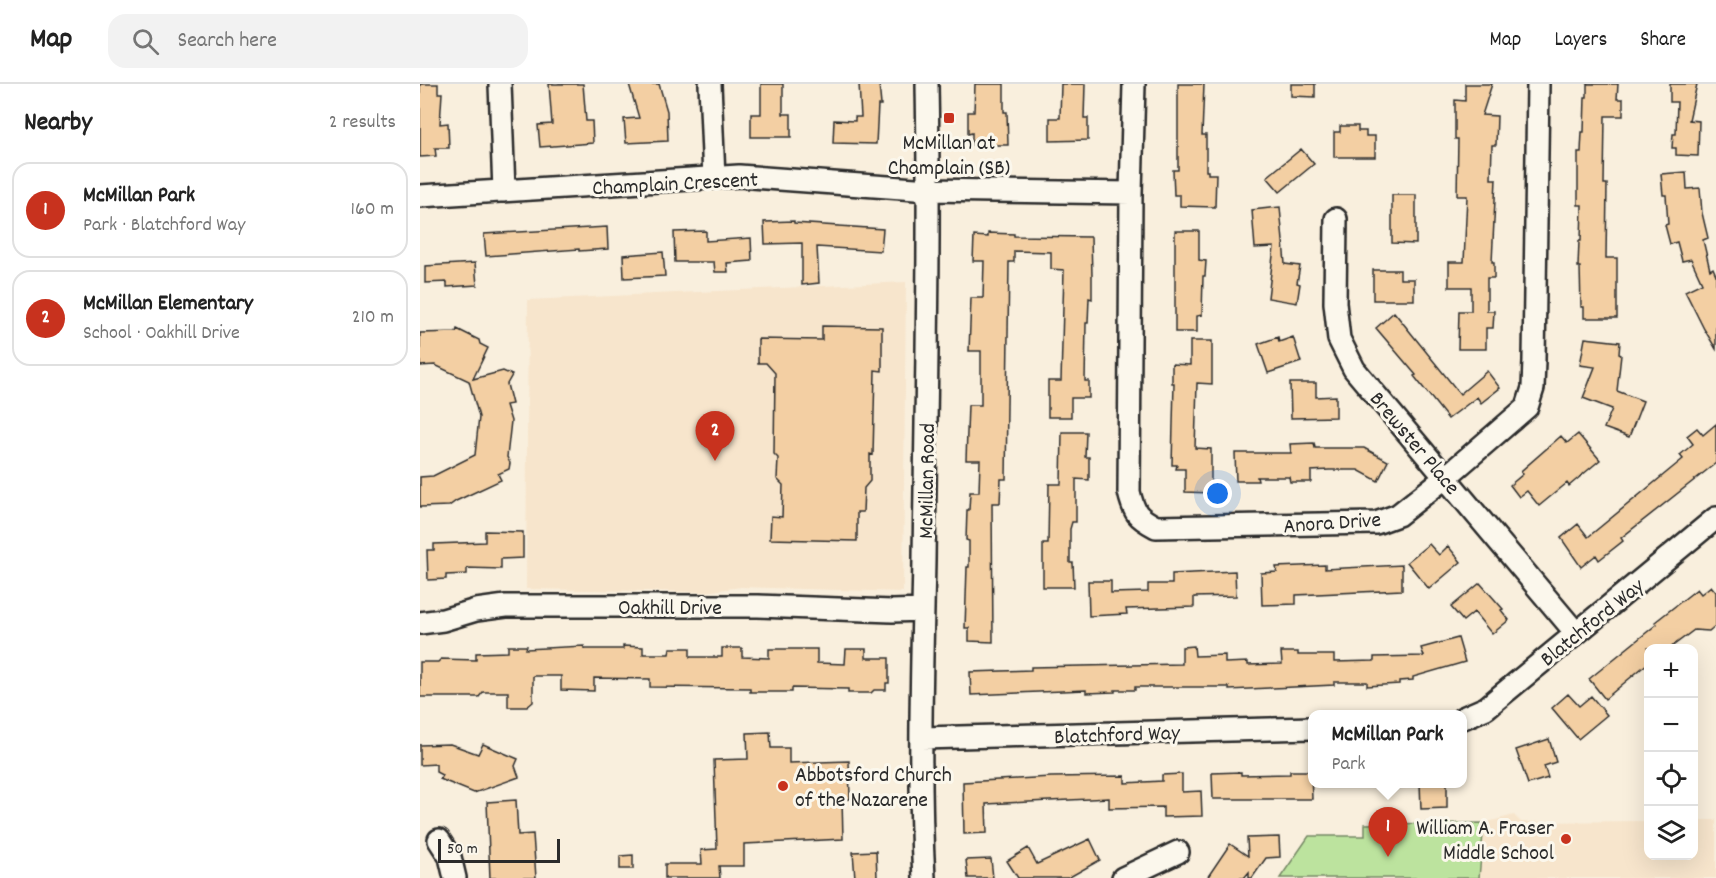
<!DOCTYPE html>
<html lang="en">
<head>
<meta charset="utf-8">
<style>
	body { margin:0; font-family:Dekko,sans-serif; background:#f2f2f2; color:#222 }
	.controls { position:absolute; right:18px; bottom:18px; display:grid; overflow:hidden; border-radius:12px; box-shadow:0 6px 24px #0002 }
	.controls button { width:54px; height:54px; display:grid; place-items:center; padding:0; border:0; border-bottom:2px solid #e0e0e0; background:#fff; color:#222; font:30px sans-serif }
	.scale { position:absolute; left:18px; bottom:15px; width:122px; box-sizing:border-box; padding-left:6px; border:3px solid #2b2b2b; border-top:0; font-size:16px; line-height:21px; white-space:nowrap; color:#2b2b2b; -webkit-text-stroke:4px #fbf7ec; paint-order:stroke }
	.you { position:absolute; left:798px; top:410px; width:21px; height:21px; margin:-15px; border:4px solid #fff; border-radius:50%; background:#1a73e8; box-shadow:0 0 0 9px #1a73e833 }
	.badge { display:grid; place-items:center; width:39px; height:39px; border-radius:50%; background:#c8321e; color:#fff; font-size:20px; font-weight:700 }
	.pin { position:absolute; translate:-50% -50px; filter:drop-shadow(0 2px 3px #0008) }
	.pin::after { content:''; position:absolute; top:32px; width:21px; height:18px; background:inherit; clip-path:polygon(0 0,100% 0,50% 100%) }
	.popup { position:absolute; left:888px; top:626px; width:159px; height:78px; box-sizing:border-box; display:grid; place-content:center; border-radius:12px; background:#fff; filter:drop-shadow(0 2px 4px #0005); font-size:20px; white-space:nowrap; color:#767676 }
	.popup b { font-size:22px; color:#222 }
	.popup::after { content:''; position:absolute; left:50%; top:100%; margin-left:-12px; border:12px solid transparent; border-top-color:#fff }
	.list { margin:0; padding:0; list-style:none }
	h2 { display:flex; justify-content:space-between; align-items:center; height:78px; margin:0; padding:0 24px; font-size:26px }
	h2 small { font-size:20px; font-weight:400; color:#767676 }
	.list li { display:grid; grid-template-columns:39px 1fr auto; gap:18px; align-items:center; box-sizing:border-box; height:96px; margin:0 12px 12px; padding:0 12px; border:2px solid #e0e0e0; border-radius:18px }
	.list b { display:block; font-size:22px; white-space:nowrap }
	.list p { margin:0; font-size:20px; white-space:nowrap; color:#767676 }
	.list em { font-size:20px; font-style:normal; color:#767676 }
	.icon { flex:none; width:33px; height:33px; fill:none; stroke:currentColor; stroke-width:2; stroke-linecap:round; stroke-linejoin:round }
	.map { position:relative; flex:none; width:1296px; height:794px; overflow:hidden }
	header { display:flex; align-items:center; gap:36px; box-sizing:border-box; height:84px; padding:0 30px; background:#fff; border-bottom:2px solid #e0e0e0 }
	header strong { font-size:28px }
	nav { display:flex; gap:33px; margin-inline-start:auto; font-size:21px }
	.search { width:420px; height:54px; background:#f2f2f2; display:flex; align-items:center; gap:15px; box-sizing:border-box; padding:0 21px; border-radius:18px; color:#767676; font-size:22px }
	main { display:flex }
	aside { flex:1; background:#fff }
	.map>svg:first-child { display:block }
</style>
</head>
<body>
<header>
<strong>Map</strong>
<div class="search"><svg class="icon" aria-label="search" viewBox="0 0 24 24"><circle cx="10" cy="10" r="6"/><path d="M15 15l6 6"/></svg>Search here</div>
<nav><a>Map</a><a>Layers</a><a>Share</a></nav>
</header>
<main>
<aside>
<h2>Nearby<small>2 results</small></h2>
<ul class="list">
<li><span class="badge">1</span><div><b>McMillan Park</b><p>Park · Blatchford Way</p></div><em>160 m</em></li>
<li><span class="badge">2</span><div><b>McMillan Elementary</b><p>School · Oakhill Drive</p></div><em>210 m</em></li>
</ul>
</aside>
<div class="map">
<svg width="1296" height="794" viewBox="0 0 1296 794">
	<rect width="100%" height="100%" fill="#f9efdd"/>
	<filter id="ink" filterUnits="userSpaceOnUse"><feTurbulence type="fractalNoise" baseFrequency=".0167" numOctaves="2"/><feDisplacementMap in="SourceGraphic" scale="12" xChannelSelector="R" yChannelSelector="G"/><feConvolveMatrix kernelMatrix="1 2 1 2 8 2 1 2 1" color-interpolation-filters="sRGB"/></filter>
	<g filter="url(#ink)">
		<path fill="#f7e5cc" d="M486,198L483,508L321,503L285,508L106,505L108,216Z
			M1094,731L1101,738L1228,737V772H1274V736H1296V794H1059L1064,739Z"/>
		<path fill="#bce39e" stroke="#748764" stroke-width="1.5" d="M1064,739L1059,794H860L889,752H945V740Z"/>
		<path fill="#f3cfa3" stroke="#2b2b2b" stroke-width="1.5" d="M0,0H18V9H22L20,40L28,39L29,64H15L16,72L0,73Z
			M129,0H163L166,37H172L173,59L120,63L118,41L132,40Z
			M209,0H239L247,27L248,57L206,59L204,35L219,34Z
			M341,0H363V30H371V53H331V30H341Z
			M439,0H459L461,21H458L456,60L413,59L414,36L435,37V33H441Z
			M555,0H584V28H587L588,61H552V49L548,50V28H554Z
			M641,0H665L664,34H668V56L630,57V34H640Z
			M758,0H784L782,51H786V87H788V90H796L795,123L760,122V111H754L753,86H758Z
			M871,0H895V13L871,12Z
			M1045,0H1072L1062,31L1077,32L1076,61H1072L1071,95H1076L1072,178H1074V194H1067V227H1074L1073,244H1066V265H1038L1039,227H1051V203H1029V178H1044L1047,112H1037L1038,55H1035V16L1045,17Z
			M1167,0H1198L1197,15H1203V32H1185L1184,100H1187L1186,174H1197V234H1164V223H1161L1160,183H1158L1159,157H1161L1162,121H1158V68H1161L1162,48H1164L1165,13H1167Z
			M1250,0H1277L1269,36L1279,37L1278,72L1256,71V64H1252L1253,50H1256L1257,18H1250Z
			M920,42H938V47H946V52H955V73H914V48H920Z
			M881,65L894,80L860,108L847,93Z
			M1266,88L1267,105L1280,104L1282,129L1288,154L1283,156L1290,186L1293,184L1296,191V265L1284,245L1265,207L1282,199L1271,175L1262,177L1257,158L1250,160L1245,141L1248,140L1246,111H1243L1241,90Z
			M972,111H996V160L972,159Z
			M860,123L865,180L880,182L877,199L880,200L877,219L848,214L854,163L835,164L832,126Z
			M374,137V139L463,145L461,167L397,163L399,199L382,201V159L345,160L344,138Z
			M187,143L188,165L159,167V165L66,172L64,150Z
			M286,147V157L331,154L332,177L307,179L308,188H295L294,178H255L254,148Z
			M755,147H779V176L786,177L785,192H783L782,231L777,232V248H755Z
			M568,149L594,150V152L671,153L672,192V215L669,214L668,239H666L665,297H669V314H651V333H628V297H641L644,186L631,185V168L594,167V178H589L586,395H581L580,419H572L573,558L549,557V544H545L547,483H549V457L546,456L547,426H549L550,408H559L560,376H546L548,321H561V267H549L551,214H563L564,177H553L554,152L568,153Z
			M243,168L245,192L204,194L203,171Z
			M55,179L57,201L27,203V198L5,199V182Z
			M953,186H980V195H994V216H953Z
			M974,228L1040,310L1067,287L1080,304L1061,319L1057,313L1028,335L994,292L996,291L956,244Z
			M402,242L462,243V287L455,286L453,371L450,370V397L444,404L443,428H437V457L350,455L351,432L362,433L363,401L357,395L358,374L354,370L355,289L346,279H338V255L402,256Z
			M37,245L59,256L60,260L68,264L53,295L83,287L92,291L87,300L92,320L86,321L91,337L87,373L90,379L89,385L78,390L81,396L36,417L29,422L0,423V393L13,392L55,371L59,333L49,297L15,281L0,282V249L36,248Z
			M858,253L859,258L873,253L881,278L848,289L838,260Z
			M1165,254L1200,258L1199,270L1201,271L1197,307L1223,317L1209,353L1184,344L1192,325L1163,314L1175,283L1160,281Z
			M770,257H792V300L777,299L775,364L791,365V409L765,408V385H756L757,381H752L754,299H752V280L770,281Z
			M870,299H896V313L916,312V333L871,334Z
			M1296,340V379L1201,454L1203,457L1179,476L1176,471L1161,483L1141,454L1158,440L1168,453L1263,375L1260,371L1273,360L1267,352L1277,344L1283,351Z
			M642,348H666L665,373H669V396L656,395V438H652L650,445V479H653L654,503H623V460H628L629,400H641Z
			M1158,350L1180,376L1149,402L1147,399L1119,422L1107,407L1099,413L1090,401L1103,390L1101,387L1141,352L1147,359Z
			M894,359L895,364H944L968,377L958,397L938,386H909L891,387V398H870L869,393H837L838,397H816L815,369H871L870,360Z
			M65,447L103,448V474L81,475V485L47,484V490L26,491V495L8,496L7,466H14V460L65,458Z
			M1009,460L1019,471L1028,462L1041,478L1009,505L987,478Z
			M905,481V485L982,481V506L876,511V520L842,521L841,489L857,488L856,483Z
			M815,487L816,512L774,513V523L706,525L707,530L669,532L668,497H691V509L728,508V500H752V490Z
			M1060,499L1083,525L1081,526L1089,536L1072,550L1054,528L1043,537L1031,523Z
			M1291,502L1296,508V541L1289,547L1274,546L1250,564H1228V579L1185,615L1169,595L1237,540L1235,538L1277,505L1281,510Z
			M1038,554L1045,578L993,593V596L979,597V600L947,602V598H914V601L809,606V603H715V606H695V608L666,609V606L551,611L550,588L611,586V583L762,580V563L774,562L775,572L805,571V579L828,578V581L862,580L861,568H878V571H914V578L954,577V573L1004,572L1001,564Z
			M88,562H107L106,565L164,562V565H203V562L223,563V570H249L250,564H270V573H302V564H322V573L349,574V565H397V579L425,580L426,565H446V574H469V599H466V606H454L451,609H428V605L372,604V608H330V604L230,603V595L174,594V607L141,606V592H113V618L107,623H88V608H63L59,613H0V578H18L21,575L56,576V569L88,568Z
			M1148,610L1159,622L1171,612L1187,631L1158,655L1132,624Z
			M350,648L351,664H369V679L429,677L430,715H422L423,755L324,760V782H299L300,794H245V780H282L281,766L297,765L294,676L328,675L327,649Z
			M1129,655L1136,678L1124,682L1128,694L1108,700L1096,666Z
			M30,660L58,670L63,660L98,675L95,682L99,693L54,709L20,695L22,691L16,688V680L0,681V661Z
			M870,687H891L892,715H793L792,689L821,688V691L870,690Z
			M762,690V708L781,707L782,732L743,733V723L689,724V714L566,720L567,749L544,750L543,698L631,693L705,692V699L742,697V691Z
			M1000,699H1027V724L1001,725Z
			M96,716L98,751L113,750L116,794H70L67,718Z
			M859,753L860,773L846,774L832,794H829V788L824,794H787L810,760L828,772L827,754Z
			M670,755L680,776L648,794H598L587,777L608,764L617,780Z
			M456,767L457,794H435L433,768Z
			M213,771V785H200V772Z
			M571,775L573,794H548L546,776Z"/>
		<g fill="none" stroke-linecap="round" stroke-linejoin="round">
			<defs>
				<path id="minor" d="M80,0L84,107
					M290,0L294,94
					M714,0L711,109L709,408C714,429 717,433 736,443L956,439L978,431L1026,393L1107,323L1113,304L1114,276L1118,0
					M0,112L319,92L509,106L711,109
					M916,135L915,219L919,255L934,285L1156,549
					M0,539L23,536L56,526L86,522H338L472,527L503,526
					M1043,634L1066,624L1296,434
					M502,654L893,644
					M19,756L30,773L35,794
					M504,794C498,689 502,582 504,476C506,318 510,159 507,0
					M703,794L758,768"/>
			</defs>
			<use href="#minor" stroke="#2b2b2b" stroke-width="26"/>
			<use href="#minor" stroke="#fbf7ec" stroke-width="21"/>
		</g>
	</g>
	<g fill="#c8321e" stroke="#fbf7ec" stroke-width="2">
		<rect x="523" y="28" width="12" height="12" rx="3"/>
		<circle cx="363" cy="702" r="6"/>
		<circle cx="1146" cy="755" r="6"/>
	</g>
	<g text-anchor="middle" stroke-width="6" stroke-linejoin="round" paint-order="stroke">
		<g font-size="22" fill="#2b2b2b" stroke="#fbf7ec">
			<text x="529" y="65">McMillan at<tspan x="529" dy="25">Champlain (SB)</tspan></text>
			<text x="375" y="697" text-anchor="start">Abbotsford Church<tspan x="375" dy="25">of the Nazarene</tspan></text>
			<text x="1134" y="750" text-anchor="end">William A. Fraser<tspan x="1134" dy="25">Middle School</tspan></text>
		</g>
		<g font-size="22" fill="#2b2b2b" stroke="#fbf7ec">
			<text transform="translate(255 98) rotate(-3)" y="8">Champlain Crescent</text>
			<text transform="translate(996 358) rotate(50)" y="8">Brewster Place</text>
			<text transform="translate(505 397) rotate(-89)" y="8">McMillan Road</text>
			<text transform="translate(912 437) rotate(-4)" y="8">Anora Drive</text>
			<text x="250" y="530">Oakhill Drive</text>
			<text transform="translate(1171 537) rotate(-39)" y="8">Blatchford Way</text>
			<text transform="translate(697 649) rotate(-2)" y="8">Blatchford Way</text>
		</g>
	</g>
</svg>
<div class="controls">
<button>+</button>
<button>−</button>
<button><svg class="icon" aria-label="locate" viewBox="0 0 24 24"><circle cx="12" cy="12" r="6"/><path d="M12 2v4M12 18v4M2 12h4M18 12h4"/></svg></button>
<button><svg class="icon" aria-label="layers" viewBox="0 0 24 24"><path d="M12 4l9 5-9 5-9-5zM3 14l9 5 9-5"/></svg></button>
</div>
<div class="scale">50 m</div>
<div class="you"></div>
<div class="pin badge" style="left:968px;top:773px">1</div>
<div class="popup"><b>McMillan Park</b>Park</div>
<div class="pin badge" style="left:295px;top:377px">2</div>
</div>
</main>
</body>
</html>
